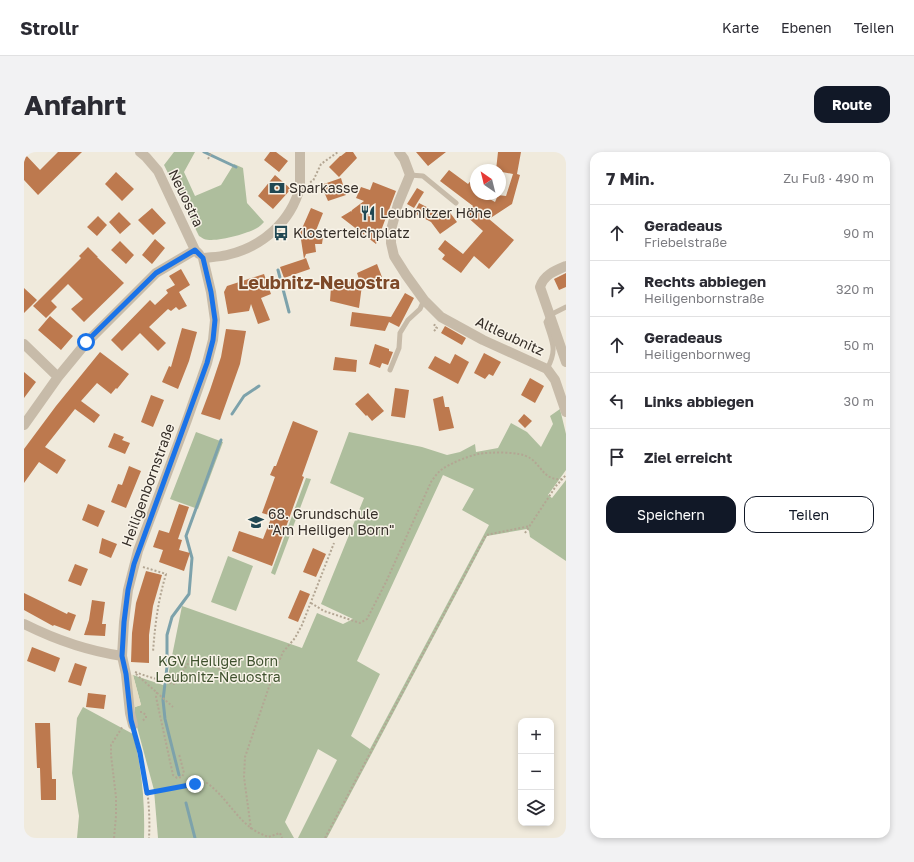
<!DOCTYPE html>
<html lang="de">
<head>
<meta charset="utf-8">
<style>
	body { margin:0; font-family:"Golos Text",sans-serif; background:#f2f2f3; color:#2b2b33 }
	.controls { position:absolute; right:12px; bottom:12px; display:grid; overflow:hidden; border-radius:8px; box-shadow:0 2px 6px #0003 }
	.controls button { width:36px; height:36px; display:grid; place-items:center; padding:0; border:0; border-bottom:1px solid #e1e1e2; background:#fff; color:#2b2b33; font:20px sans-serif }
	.compass { position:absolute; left:446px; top:12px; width:36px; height:36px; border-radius:50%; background:#fff; box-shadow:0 2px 6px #0003; rotate:325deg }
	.stop { position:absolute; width:12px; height:12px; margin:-9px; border:3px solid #1a73e8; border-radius:50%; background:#fff }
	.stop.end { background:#1a73e8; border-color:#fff; box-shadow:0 1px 4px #0008 }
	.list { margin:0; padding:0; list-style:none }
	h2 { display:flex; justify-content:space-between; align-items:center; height:52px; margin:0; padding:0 16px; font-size:17px }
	h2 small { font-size:13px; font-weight:400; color:#7c7c81 }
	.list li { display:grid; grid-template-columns:26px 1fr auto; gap:12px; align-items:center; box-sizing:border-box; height:56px; padding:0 16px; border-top:1px solid #e1e1e2 }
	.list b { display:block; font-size:15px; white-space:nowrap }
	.list p { margin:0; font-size:13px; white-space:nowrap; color:#7c7c81 }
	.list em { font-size:13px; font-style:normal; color:#7c7c81 }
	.actions { display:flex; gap:8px; padding:12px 16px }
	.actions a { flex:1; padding:9px 0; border:1px solid #111827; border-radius:12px; text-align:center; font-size:14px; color:#111827 }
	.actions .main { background:#111827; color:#fff }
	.icon { flex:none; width:22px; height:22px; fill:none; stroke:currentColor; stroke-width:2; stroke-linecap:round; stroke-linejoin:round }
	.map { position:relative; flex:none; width:542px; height:686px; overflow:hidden; border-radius:12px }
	header { display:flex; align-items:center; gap:24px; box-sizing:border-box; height:56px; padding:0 20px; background:#fff; border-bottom:1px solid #e1e1e2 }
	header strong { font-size:19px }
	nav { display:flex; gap:22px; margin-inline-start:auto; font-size:14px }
	.intro { display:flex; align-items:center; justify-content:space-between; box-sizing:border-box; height:96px; padding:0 24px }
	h1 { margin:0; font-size:28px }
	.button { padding:10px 18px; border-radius:12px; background:#111827; color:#fff; font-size:14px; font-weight:700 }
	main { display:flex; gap:24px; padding:0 24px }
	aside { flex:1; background:#fff; border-radius:12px; box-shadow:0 2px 6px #0003 }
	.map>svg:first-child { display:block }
</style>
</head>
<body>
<header>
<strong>Strollr</strong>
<nav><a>Karte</a><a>Ebenen</a><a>Teilen</a></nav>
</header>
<div class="intro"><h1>Anfahrt</h1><a class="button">Route</a></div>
<main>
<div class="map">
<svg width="542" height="686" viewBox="0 0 542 686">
	<rect width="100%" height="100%" fill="#f0eadc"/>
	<path fill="#aebe9d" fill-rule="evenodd" d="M150,0H171L160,20L171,44L197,33L210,12L219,16L223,51L240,70C238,72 235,75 233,76C223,82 191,91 180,87C178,86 177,85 175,84L140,13Z
		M536,257L542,282V318L524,343L528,346L542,328V409L506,385L505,379L503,377L463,384L303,686H274L313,608L294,597L261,670L270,686H134L130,638L109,560L111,555L117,553L109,523L142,534L158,454L278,496L293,461L319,472L329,467L297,452L340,346L306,331L325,280L398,295L423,303L436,300L451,292L452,300L474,296L487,271L503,280L517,295L529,272L526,264ZM419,323L450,337L438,358L465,373L346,597L327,584L356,522L333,509Z
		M172,280L199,290L174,357L146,347Z
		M282,326L287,327L251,423L247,421Z
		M204,404L229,414L212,459L187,450Z
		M59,555L109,582C118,616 121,651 120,686H53L55,664L48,621L53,566Z"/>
	<path fill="#e7ddc4" d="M105,522L109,523L117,553L111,555V560H109Z"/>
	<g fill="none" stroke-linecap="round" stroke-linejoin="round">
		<path stroke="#7da2ab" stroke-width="3" d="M180,0L212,15
			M254,118L265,160
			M208,262L220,244L235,234
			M155,623L141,567L139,548L143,515V483L148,465L165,442L168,406L162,384L197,288
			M162,651L171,686"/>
	</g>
	<path fill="#bd794e" d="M34,0H58L14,43L0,28V1L16,18Z
		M246,0H252L264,9L255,20L240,8Z
		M322,0H329L333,6L315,25L305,15L316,4H317Z
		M392,0H422L404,14Z
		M474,0H497L493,22L496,23L488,52L465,67L490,88L465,117L450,104L437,121L418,107L421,103L414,97L421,88L439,102L459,79L441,63L449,54L416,29L425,18L444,32L452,23V42H457L471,50L474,43L482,44L489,22L478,20V18H472Z
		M92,20L110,37L98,49L81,32Z
		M251,23L267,37L249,57L234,44Z
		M317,26L322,43L304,49L297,33Z
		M349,30L372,39L352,92L317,65L327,59V60L328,58L340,49L332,46L337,35L346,38Z
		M393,36L400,40L390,56L383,52Z
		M395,51L418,63L424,58L433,70L416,82L407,70L390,61Z
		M128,56L142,71L129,83L114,68Z
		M287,56L299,61L289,86L300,78L298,92H291L292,100L282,102L280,107L282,106L286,117L260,126L256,115L280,107L276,81Z
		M95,60L107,72L96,82L85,70Z
		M74,64L83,73L73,84L63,75Z
		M131,87L141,96L128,112L118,103Z
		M96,89L110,103L102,112L87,98Z
		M64,95L74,105H73L100,131L60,170L47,157L59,147L44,132L27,149L33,155L22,166L9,154L57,106L55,104Z
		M353,112L358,125L338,133L335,156L306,149L307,135L312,136L313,129L336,130L333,121Z
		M157,117L166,133L155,140L163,154L155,158L152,155L147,159L144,157L125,175L142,191L134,199L116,181L98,199L87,188L126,148L131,153L144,141L142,138L151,133L145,124Z
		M542,121V135L535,138L530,127Z
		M240,122L247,142L237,146L246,168L234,172L227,152L225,159L204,162L200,140L203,134Z
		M0,136L13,148L0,161Z
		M381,141L390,146L375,175L365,170L361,179L326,174L328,160L367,165Z
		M26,164L49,184L37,198L14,178Z
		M421,174L442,186L438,193L417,181Z
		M158,176L173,180L165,209L154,237L138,230L145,214L147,215Z
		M202,177L222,179L216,212L196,268L177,262L186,238L197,205Z
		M351,192L365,197V199L369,200L364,213L358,211L356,216L345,212Z
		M76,200L105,222L93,237L92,236L87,242L73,231L57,249L76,263L70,271L51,257L21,295L42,308L33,322L15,310L0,331V297L32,254Z
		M460,201L477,210L469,224L465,222L461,227L450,221Z
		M431,202L445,210L434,232L404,216L411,204L426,212Z
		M311,205L333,208L332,220L309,218Z
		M0,220L12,230L0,246Z
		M506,226L520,234L511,251L497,243Z
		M371,236L385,238L381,266L367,264Z
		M344,241L360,259L348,269L343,263L342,264L331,252Z
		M127,243L140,248L129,275L117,270Z
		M419,244L421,255H425L430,276L415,279L409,247Z
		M500,262L508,269L501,276L494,269Z
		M269,269L294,279L278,324L280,325L248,414L208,399L215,379L239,387L248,364L238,361L251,325L246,323L250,314H252Z
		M90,281L100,285L98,288L106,291L101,302L84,295Z
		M105,314L117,319L102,356L87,350L94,332L98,333Z
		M64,352L81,359L74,375L58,368Z
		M155,352L165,355L154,387L158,388L155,398L166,401L160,419L135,410L139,398L129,395L135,378L145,381Z
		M78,386L93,392L87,406L75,401Z
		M289,396L302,402L292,425L279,420Z
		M51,412L64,417L57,434L44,429Z
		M122,419L138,423L129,454L125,483V511L107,510L108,481L112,451Z
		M276,438L286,442L274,470L264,466Z
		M0,441L43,462L44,460L52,463L46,479L30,473L29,474L0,458Z
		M68,448L81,450L78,472H82L81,484L60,483L65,468Z
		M8,495L36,506L31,520L3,509Z
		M51,511L63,515L57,534L44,530Z
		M64,541L82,543L80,557L62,555Z
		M11,571H26L28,627H32V648H17L16,616H13Z"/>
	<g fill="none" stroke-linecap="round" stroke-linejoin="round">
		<path stroke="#b3a693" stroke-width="2" stroke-dasharray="2 2" stroke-linecap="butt" d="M3,0L4,1
			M184,7L188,0
			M286,30L289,29L297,12L314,0
			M410,179L413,176L410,174L411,172
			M501,381L532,334L542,323
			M119,415L142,422C134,449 131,472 129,500
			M287,451L300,459L336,471L343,467L362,430L407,330C410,326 413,321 417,318C427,311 442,305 454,302C465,300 496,299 506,306C518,314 520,329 538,327
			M111,520C124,525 136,528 150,532L168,506L204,520
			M112,522L149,555
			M133,540L132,545L149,623L153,626L158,625L160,621L155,602
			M116,560H118L122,563V566L118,569
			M111,583C121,616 127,651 125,686
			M123,641L183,631C200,643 210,663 227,676C232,680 238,682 244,685L256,681L258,686
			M227,677L220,625L221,605L247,529L259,500L271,486L278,473L310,391
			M90,686L92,664V645L87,603V593L99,574
			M301,686L462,383L506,374"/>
		<path stroke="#c7bba9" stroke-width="5" d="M386,23L399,24L432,51
			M523,217C534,197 528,190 522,170L526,163L542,155
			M366,218L375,196L376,181L384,168L396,157L400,148"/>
		<path stroke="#c7bba9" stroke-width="10" d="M116,0L122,5L134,19L171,98L175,102
			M375,0L380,7L386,23L374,52L367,78V91L370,104L382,123L400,148L417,165L459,188L523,217L531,228L542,260
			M179,106C187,105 195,105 203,103C238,95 267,70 276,35V0
			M542,114C530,119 520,123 516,135L542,210
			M0,192L34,225
			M0,273L34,225L62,191L132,121L171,98
			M0,472C30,487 64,499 98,504
			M109,573L106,561L102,522L98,504L100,470L104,438L114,399L163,268L183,211L189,188L191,168L187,140L179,106"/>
	</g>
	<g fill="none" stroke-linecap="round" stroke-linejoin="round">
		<path stroke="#1a73e8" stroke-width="5" d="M62,190L132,121L171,98L179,106L187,140L191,168L189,188L183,211L110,412L104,438L100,470L98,504L102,522L107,568L116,601L123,641L171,632"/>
	</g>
	<defs>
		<symbol id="bank-bare" viewBox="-9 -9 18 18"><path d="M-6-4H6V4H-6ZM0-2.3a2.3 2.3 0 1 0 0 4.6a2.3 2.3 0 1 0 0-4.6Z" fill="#214853" stroke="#f8f3e8" stroke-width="2.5" paint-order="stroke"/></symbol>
		<symbol id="restaurant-bare" viewBox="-9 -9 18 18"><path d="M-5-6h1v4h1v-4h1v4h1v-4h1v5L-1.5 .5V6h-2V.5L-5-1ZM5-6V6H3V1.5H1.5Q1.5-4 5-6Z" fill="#214853" stroke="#f8f3e8" stroke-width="2.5" paint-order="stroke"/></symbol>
		<symbol id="bus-bare" viewBox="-9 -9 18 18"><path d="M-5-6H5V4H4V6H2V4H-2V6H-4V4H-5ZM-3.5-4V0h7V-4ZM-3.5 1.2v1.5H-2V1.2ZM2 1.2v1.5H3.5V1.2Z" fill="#214853" stroke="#f8f3e8" stroke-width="2.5" paint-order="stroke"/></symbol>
		<symbol id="school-bare" viewBox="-9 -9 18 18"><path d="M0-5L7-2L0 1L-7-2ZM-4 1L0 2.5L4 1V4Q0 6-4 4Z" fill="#214853" stroke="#f8f3e8" stroke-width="2.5" paint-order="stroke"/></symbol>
	</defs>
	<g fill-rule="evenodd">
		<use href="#bank-bare" x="242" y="25" width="22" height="22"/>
		<use href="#restaurant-bare" x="333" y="50" width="22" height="22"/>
		<use href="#bus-bare" x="246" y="70" width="22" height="22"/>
		<use href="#school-bare" x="221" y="359" width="22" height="22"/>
	</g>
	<g text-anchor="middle" stroke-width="3" stroke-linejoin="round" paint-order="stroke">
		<g font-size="14" fill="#352e28" stroke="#f8f3e8" text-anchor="start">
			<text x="265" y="41">Sparkasse</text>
			<text x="356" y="66">Leubnitzer Höhe</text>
			<text x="269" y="86">Klosterteichplatz</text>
			<text x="244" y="367">68. Grundschule<tspan x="244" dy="16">"Am Heiligen Born"</tspan></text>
		</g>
		<g font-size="14" fill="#352e28" stroke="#f8f3e8">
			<text transform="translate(162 46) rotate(64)" y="5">Neuostra</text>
			<text transform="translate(486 184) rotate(25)" y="5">Altleubnitz</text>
			<text transform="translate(124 333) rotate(-70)" y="5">Heiligenbornstraße</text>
		</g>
		<g font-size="14" fill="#3f512e" stroke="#f8f3e8">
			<text x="194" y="514">KGV Heiliger Born<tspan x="194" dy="16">Leubnitz-Neuostra</tspan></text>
		</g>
		<g font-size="18" font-weight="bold" fill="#7e4928" stroke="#f8f3e8">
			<text x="295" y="137">Leubnitz-Neuostra</text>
		</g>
	</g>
</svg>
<div class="controls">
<button>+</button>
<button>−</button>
<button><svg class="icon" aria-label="layers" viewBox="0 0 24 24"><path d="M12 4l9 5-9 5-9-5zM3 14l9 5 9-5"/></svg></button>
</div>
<svg class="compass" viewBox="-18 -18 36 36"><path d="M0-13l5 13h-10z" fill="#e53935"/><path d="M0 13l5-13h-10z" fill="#7c7c81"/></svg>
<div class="stop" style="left:62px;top:190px"></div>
<div class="stop end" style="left:171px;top:632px"></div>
</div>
<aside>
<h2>7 Min.<small>Zu Fuß · 490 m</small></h2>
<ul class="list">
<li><svg class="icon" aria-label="ahead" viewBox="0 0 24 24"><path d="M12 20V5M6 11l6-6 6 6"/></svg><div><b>Geradeaus</b><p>Friebelstraße</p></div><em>90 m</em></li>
<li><svg class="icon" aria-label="right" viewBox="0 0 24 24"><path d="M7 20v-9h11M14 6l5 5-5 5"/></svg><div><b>Rechts abbiegen</b><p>Heiligenbornstraße</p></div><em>320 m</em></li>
<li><svg class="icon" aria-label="ahead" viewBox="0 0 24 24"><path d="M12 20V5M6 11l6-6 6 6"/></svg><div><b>Geradeaus</b><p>Heiligenbornweg</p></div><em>50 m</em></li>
<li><svg class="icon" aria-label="left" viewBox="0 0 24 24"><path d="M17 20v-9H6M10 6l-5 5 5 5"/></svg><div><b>Links abbiegen</b></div><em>30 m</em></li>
<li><svg class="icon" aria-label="arrive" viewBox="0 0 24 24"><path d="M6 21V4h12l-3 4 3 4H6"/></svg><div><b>Ziel erreicht</b></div></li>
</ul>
<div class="actions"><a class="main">Speichern</a><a>Teilen</a></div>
</aside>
</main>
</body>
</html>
